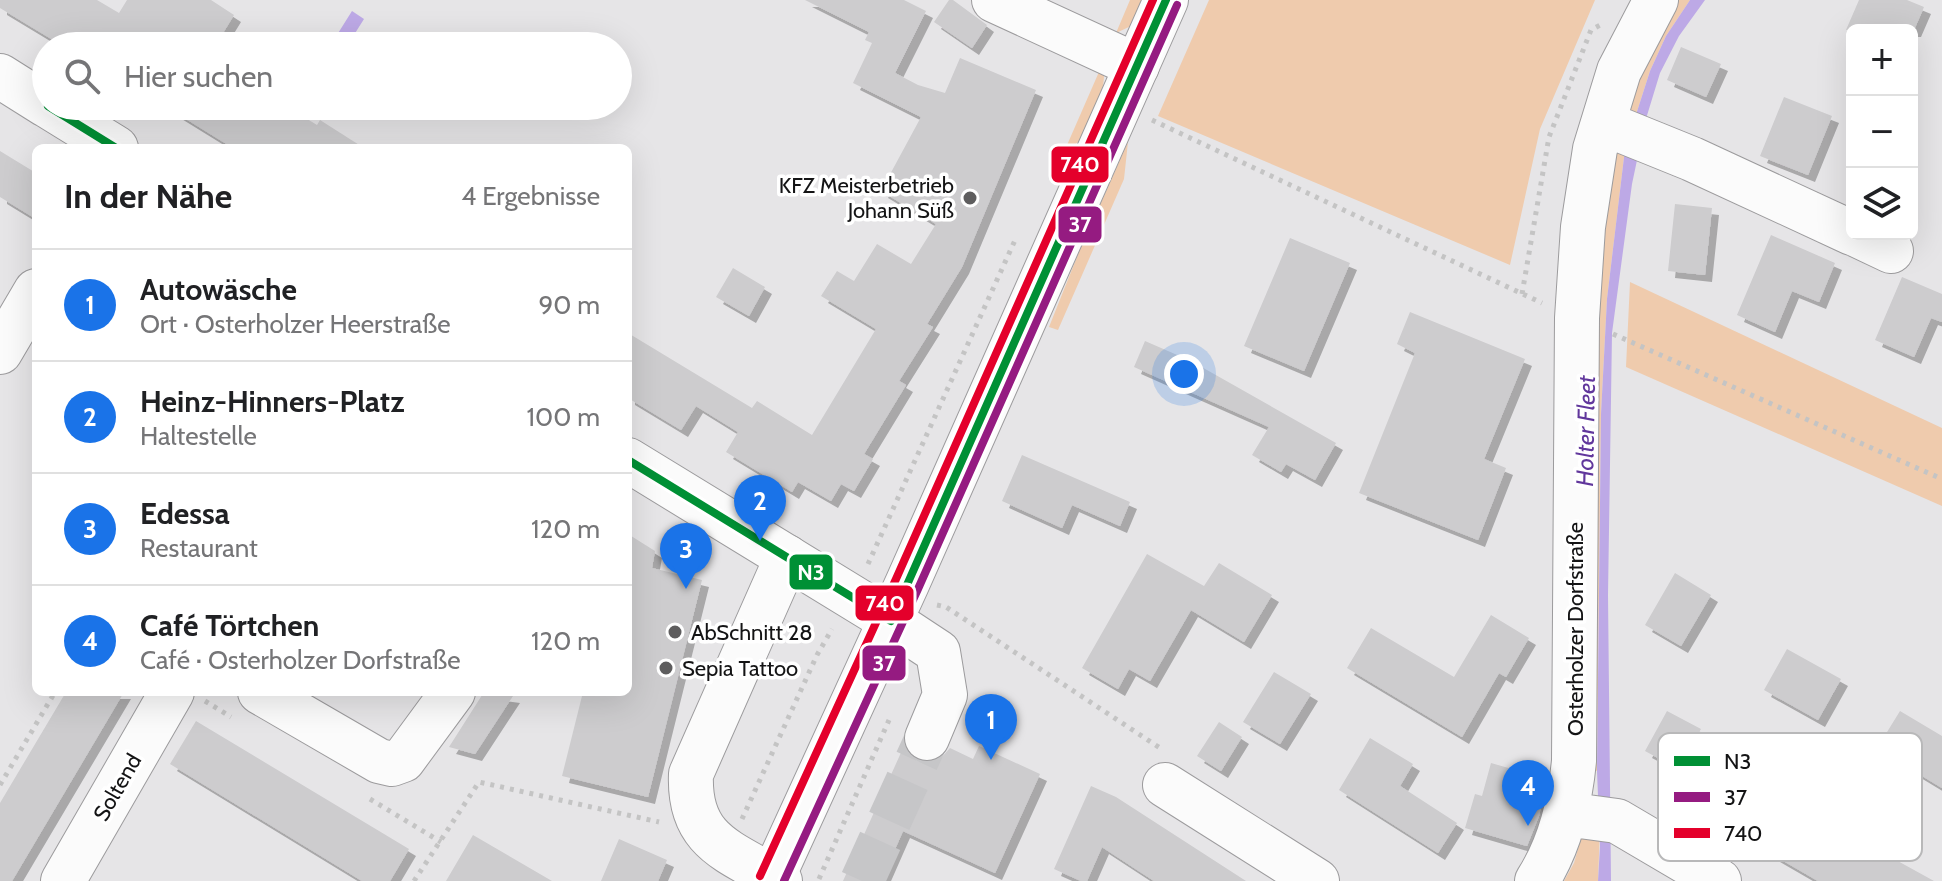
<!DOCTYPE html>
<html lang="de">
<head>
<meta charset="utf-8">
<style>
	body { margin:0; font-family:Cabin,sans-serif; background:#f2f2f2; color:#202124 }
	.controls { position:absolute; right:24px; top:24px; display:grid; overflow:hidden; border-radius:12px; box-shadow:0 8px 32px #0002 }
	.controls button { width:72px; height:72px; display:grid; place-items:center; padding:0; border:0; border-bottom:2px solid #e0e0e0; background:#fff; color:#202124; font:40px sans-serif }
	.you { position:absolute; left:1184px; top:374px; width:28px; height:28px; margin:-20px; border:6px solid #fff; border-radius:50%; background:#1a73e8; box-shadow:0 0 0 12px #1a73e833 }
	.badge { display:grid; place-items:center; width:52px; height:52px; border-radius:50%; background:#1a73e8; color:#fff; font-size:26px; font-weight:700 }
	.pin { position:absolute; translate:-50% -66px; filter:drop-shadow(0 2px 4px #0008) }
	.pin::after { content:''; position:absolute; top:42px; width:28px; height:24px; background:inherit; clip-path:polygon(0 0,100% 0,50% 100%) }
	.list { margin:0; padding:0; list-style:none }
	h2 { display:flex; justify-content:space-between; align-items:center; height:104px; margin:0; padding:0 32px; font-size:34px }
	h2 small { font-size:26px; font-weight:400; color:#757577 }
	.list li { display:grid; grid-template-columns:52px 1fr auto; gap:24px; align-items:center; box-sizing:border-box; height:112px; padding:0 32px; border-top:2px solid #e0e0e0 }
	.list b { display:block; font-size:30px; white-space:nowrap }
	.list p { margin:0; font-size:26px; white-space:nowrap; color:#757577 }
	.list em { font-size:26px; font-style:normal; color:#757577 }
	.icon { flex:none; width:44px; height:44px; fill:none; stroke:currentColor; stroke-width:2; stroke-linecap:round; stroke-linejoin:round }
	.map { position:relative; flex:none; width:1942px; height:881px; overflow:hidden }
	.search { position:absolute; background:#fff; box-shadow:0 8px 32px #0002; left:32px; top:32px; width:600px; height:88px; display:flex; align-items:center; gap:20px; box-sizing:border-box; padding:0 28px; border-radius:44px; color:#757577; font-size:30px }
	.panel { position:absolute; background:#fff; box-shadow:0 8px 32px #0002; left:32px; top:144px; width:600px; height:552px; border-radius:12px }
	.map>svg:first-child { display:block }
</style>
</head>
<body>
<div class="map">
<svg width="1942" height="881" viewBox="0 0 1942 881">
	<defs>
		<filter id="shadow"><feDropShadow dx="7" dy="7" stdDeviation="0" flood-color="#0004"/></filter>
	</defs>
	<rect width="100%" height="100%" fill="#e6e5e7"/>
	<path fill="#efcbad" d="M1130,0H1144L1131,26L1116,33Z
		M1209,0H1595L1540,129L1510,265L1158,116Z
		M1672,0H1690L1666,36L1650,71L1625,149L1607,299L1601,414L1597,771L1584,766L1588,486L1606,157Z
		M1102,65C1110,80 1092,128 1080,140C1076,145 1069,149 1064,152Z
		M1128,142L1124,179L1058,330L1049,327L1079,252Z
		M1630,282L1942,428V506L1626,367Z
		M1585,824L1600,827L1598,881H1564L1574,863Z"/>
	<path fill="#bda9e6" d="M1690,0H1705L1679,36L1660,73L1645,122L1632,184L1612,333L1608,595L1611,881H1598L1600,846L1597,771L1601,414L1607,299L1625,149L1650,71L1666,36Z
		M352,11L364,19L347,46H330Z"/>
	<path fill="#cdccce" filter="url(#shadow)" d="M0,0H97L119,13L127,0H211L234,15L215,46H63L0,8Z
		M805,0H904L926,11L895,73L918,85L945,93L960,58L1036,90L962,267L927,324L933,327L899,381L906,385L864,454L873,459L854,491L841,484L831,501L798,482L792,492L726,452L738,432L696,406L681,430L628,398V333L752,408L757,401L812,435L876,329L821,296L837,271L854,281L877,244L911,264L936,224L881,191L921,117L853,83L872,43L865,40L869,32Z
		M949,0H953L987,25L972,48L934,22Z
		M1859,0H1907L1924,7L1914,30H1846Z
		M1681,47L1721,64L1706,97L1667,80Z
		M1784,97L1832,116L1808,175L1760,156Z
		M165,106H286L317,125L320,120L364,148H233Z
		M0,151L36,173V219L0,197Z
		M1675,204L1712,208L1705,275L1668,271Z
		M1771,235L1835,263L1819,302L1792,291L1775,332L1737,315Z
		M1290,238L1350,263L1304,371L1244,346Z
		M733,268L765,287L749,316L716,297Z
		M1902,277L1942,294V322L1931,318L1914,357L1875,340Z
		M1410,312L1525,359L1484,459L1506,468L1478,540L1359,493L1415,353L1397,344Z
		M1145,341L1191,361L1336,443L1315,480L1286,464L1281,472L1252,455L1269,427L1134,367Z
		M1022,455L1130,502L1120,526L1072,505L1062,528L1002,501Z
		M628,534L655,551L652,568L702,580L648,797L562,776L583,692H628Z
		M1147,554L1204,586L1219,563L1272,595L1244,642L1191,610L1150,681L1129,669L1118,689L1082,668Z
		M1675,573L1711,595L1681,646L1645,625Z
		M1491,615L1529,638L1506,677L1499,673L1462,737L1347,668L1371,628L1454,677Z
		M1787,649L1841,679L1818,720L1764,690Z
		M1274,672L1311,694L1280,744L1243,722Z
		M66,692H124L12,881H0V803Z
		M484,692L513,696L475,754L449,747Z
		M1667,711L1701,729L1695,739L1757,772L1741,802L1785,828L1798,806L1934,881H1818L1733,832L1727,843L1673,814L1693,777L1645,751Z
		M1900,711L1942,736V788L1909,768L1896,791L1863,771Z
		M196,721L409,849L390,881H362L170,764Z
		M1219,722L1242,737L1221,771L1197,756Z
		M1370,738L1413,764L1400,786L1457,823L1438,853L1339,790Z
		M904,746L908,754L917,761L929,763L941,758L950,748L973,759L979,746L1040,774L995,873L903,831L881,881H843Z
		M1491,763L1547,779L1539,816L1527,846L1465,828L1475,794L1482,796Z
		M1091,786L1116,797L1246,881H1154L1102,847L1087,881H1081L1054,869Z
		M473,835L552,881H446Z
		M619,839L667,860L658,881H601Z"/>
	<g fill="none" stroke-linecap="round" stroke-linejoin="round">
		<path stroke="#c6c6c8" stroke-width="44" stroke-dasharray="44 22" stroke-linecap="butt" d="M862,881L927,738"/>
		<defs>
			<path id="minor" d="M994,0L1137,66
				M1603,123L1692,159L1852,233
				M1855,234L1891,251
				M0,352L36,291
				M891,621L938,652L945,695L927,738
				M260,692L379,761L392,764L403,760L453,692
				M1165,785L1317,881
				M1565,814L1617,821L1719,881
				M63,881L172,692
				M780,881C730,851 688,842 691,774L787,557
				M1537,881C1560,845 1570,803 1574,761L1577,318L1583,227L1595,149L1619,71L1656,0"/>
			<path id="major" d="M0,76L46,105
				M48,106L116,148
				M628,460L891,621
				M771,881L907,584L1166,0"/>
		</defs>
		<use href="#minor" stroke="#9c9b9d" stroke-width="46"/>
		<use href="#major" stroke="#9c9b9d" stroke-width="46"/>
		<path stroke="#c4c4c4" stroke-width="5" stroke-dasharray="4 6" stroke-linecap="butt" d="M1152,120L1542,303
			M1522,294L1549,137L1591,30L1602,24
			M1613,334L1942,479
			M868,564L1016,238
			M937,605L946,607L1160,748
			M205,701L231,717
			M0,785L55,692
			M370,799L441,842
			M742,819L817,655L832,629
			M819,879L889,720
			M414,881L479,782L659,822"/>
		<use href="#minor" stroke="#fbfbfb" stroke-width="44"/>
		<use href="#major" stroke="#fbfbfb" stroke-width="44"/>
		<defs>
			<path id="bus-1" d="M48,106L116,148
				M628,460L891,621
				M891,621L1166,0"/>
			<path id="bus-2" d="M784,881L918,589L1177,5"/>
			<path id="bus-3" d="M760,876L896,579L1153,0"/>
		</defs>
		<use href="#bus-1" stroke="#fff" stroke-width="14"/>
		<use href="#bus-2" stroke="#fff" stroke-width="14"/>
		<use href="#bus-3" stroke="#fff" stroke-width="14"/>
		<use href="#bus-1" stroke="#009035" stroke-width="8"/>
		<use href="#bus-2" stroke="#951b81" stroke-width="8"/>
		<use href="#bus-3" stroke="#e4002b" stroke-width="8"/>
	</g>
	<g fill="#5e5d5e" stroke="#fff" stroke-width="3">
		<circle cx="970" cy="198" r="8"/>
		<circle cx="675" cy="632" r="8"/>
		<circle cx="666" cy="668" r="8"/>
	</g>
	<g text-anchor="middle" stroke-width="7" stroke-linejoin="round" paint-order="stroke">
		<g font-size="22" fill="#141415" stroke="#fff" text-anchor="start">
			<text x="954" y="193" text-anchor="end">KFZ Meisterbetrieb<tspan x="954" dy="25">Johann Süß</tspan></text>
			<text x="691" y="640">AbSchnitt 28</text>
			<text x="682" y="676">Sepia Tattoo</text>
		</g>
		<g font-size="22" fill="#141415" stroke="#fff">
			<text transform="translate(1575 629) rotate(-90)" y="8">Osterholzer Dorfstraße</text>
			<text transform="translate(117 787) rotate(-60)" y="8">Soltend</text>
		</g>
		<g font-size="24" font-style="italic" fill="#61379c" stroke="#fff">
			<text transform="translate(1586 431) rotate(-89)" y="8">Holter Fleet</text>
		</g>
	</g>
	<rect x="1658" y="733" width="264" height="128" rx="12" fill="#fff" stroke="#b8b8b9" stroke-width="2"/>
	<rect x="1674" y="756" width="36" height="10" fill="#009035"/>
	<rect x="1674" y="792" width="36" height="10" fill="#951b81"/>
	<rect x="1674" y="828" width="36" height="10" fill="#e4002b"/>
	<g font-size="22" fill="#141415">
		<text x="1724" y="769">N3</text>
		<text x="1724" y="805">37</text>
		<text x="1724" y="841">740</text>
	</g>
	<g stroke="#fff" stroke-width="3">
		<rect x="1050" y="145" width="60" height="39" rx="8" fill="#e4002b"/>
		<rect x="1057" y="205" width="46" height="39" rx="8" fill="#951b81"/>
		<rect x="788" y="553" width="46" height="38" rx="8" fill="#009035"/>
		<rect x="854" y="584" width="61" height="38" rx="8" fill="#e4002b"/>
		<rect x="861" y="644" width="46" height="38" rx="8" fill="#951b81"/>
	</g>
	<g font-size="22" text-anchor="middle" font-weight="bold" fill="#fff">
		<text x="1080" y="172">740</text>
		<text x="1080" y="232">37</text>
		<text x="811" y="580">N3</text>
		<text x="885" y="611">740</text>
		<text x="884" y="671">37</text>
	</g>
</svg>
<div class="controls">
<button>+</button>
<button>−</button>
<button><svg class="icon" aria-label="layers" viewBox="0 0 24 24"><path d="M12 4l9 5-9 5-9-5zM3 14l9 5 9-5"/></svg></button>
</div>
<div class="you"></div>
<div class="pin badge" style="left:991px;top:760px">1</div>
<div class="pin badge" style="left:760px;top:541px">2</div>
<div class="pin badge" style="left:686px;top:589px">3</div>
<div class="pin badge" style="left:1528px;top:826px">4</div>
<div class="search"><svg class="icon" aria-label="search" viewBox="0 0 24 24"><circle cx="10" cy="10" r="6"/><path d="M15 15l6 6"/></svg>Hier suchen</div>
<section class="panel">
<h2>In der Nähe<small>4 Ergebnisse</small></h2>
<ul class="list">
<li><span class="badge">1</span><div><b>Autowäsche</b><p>Ort · Osterholzer Heerstraße</p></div><em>90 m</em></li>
<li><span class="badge">2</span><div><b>Heinz-Hinners-Platz</b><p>Haltestelle</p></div><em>100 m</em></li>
<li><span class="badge">3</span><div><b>Edessa</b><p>Restaurant</p></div><em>120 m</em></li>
<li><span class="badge">4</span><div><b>Café Törtchen</b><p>Café · Osterholzer Dorfstraße</p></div><em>120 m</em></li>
</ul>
</section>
</div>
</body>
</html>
